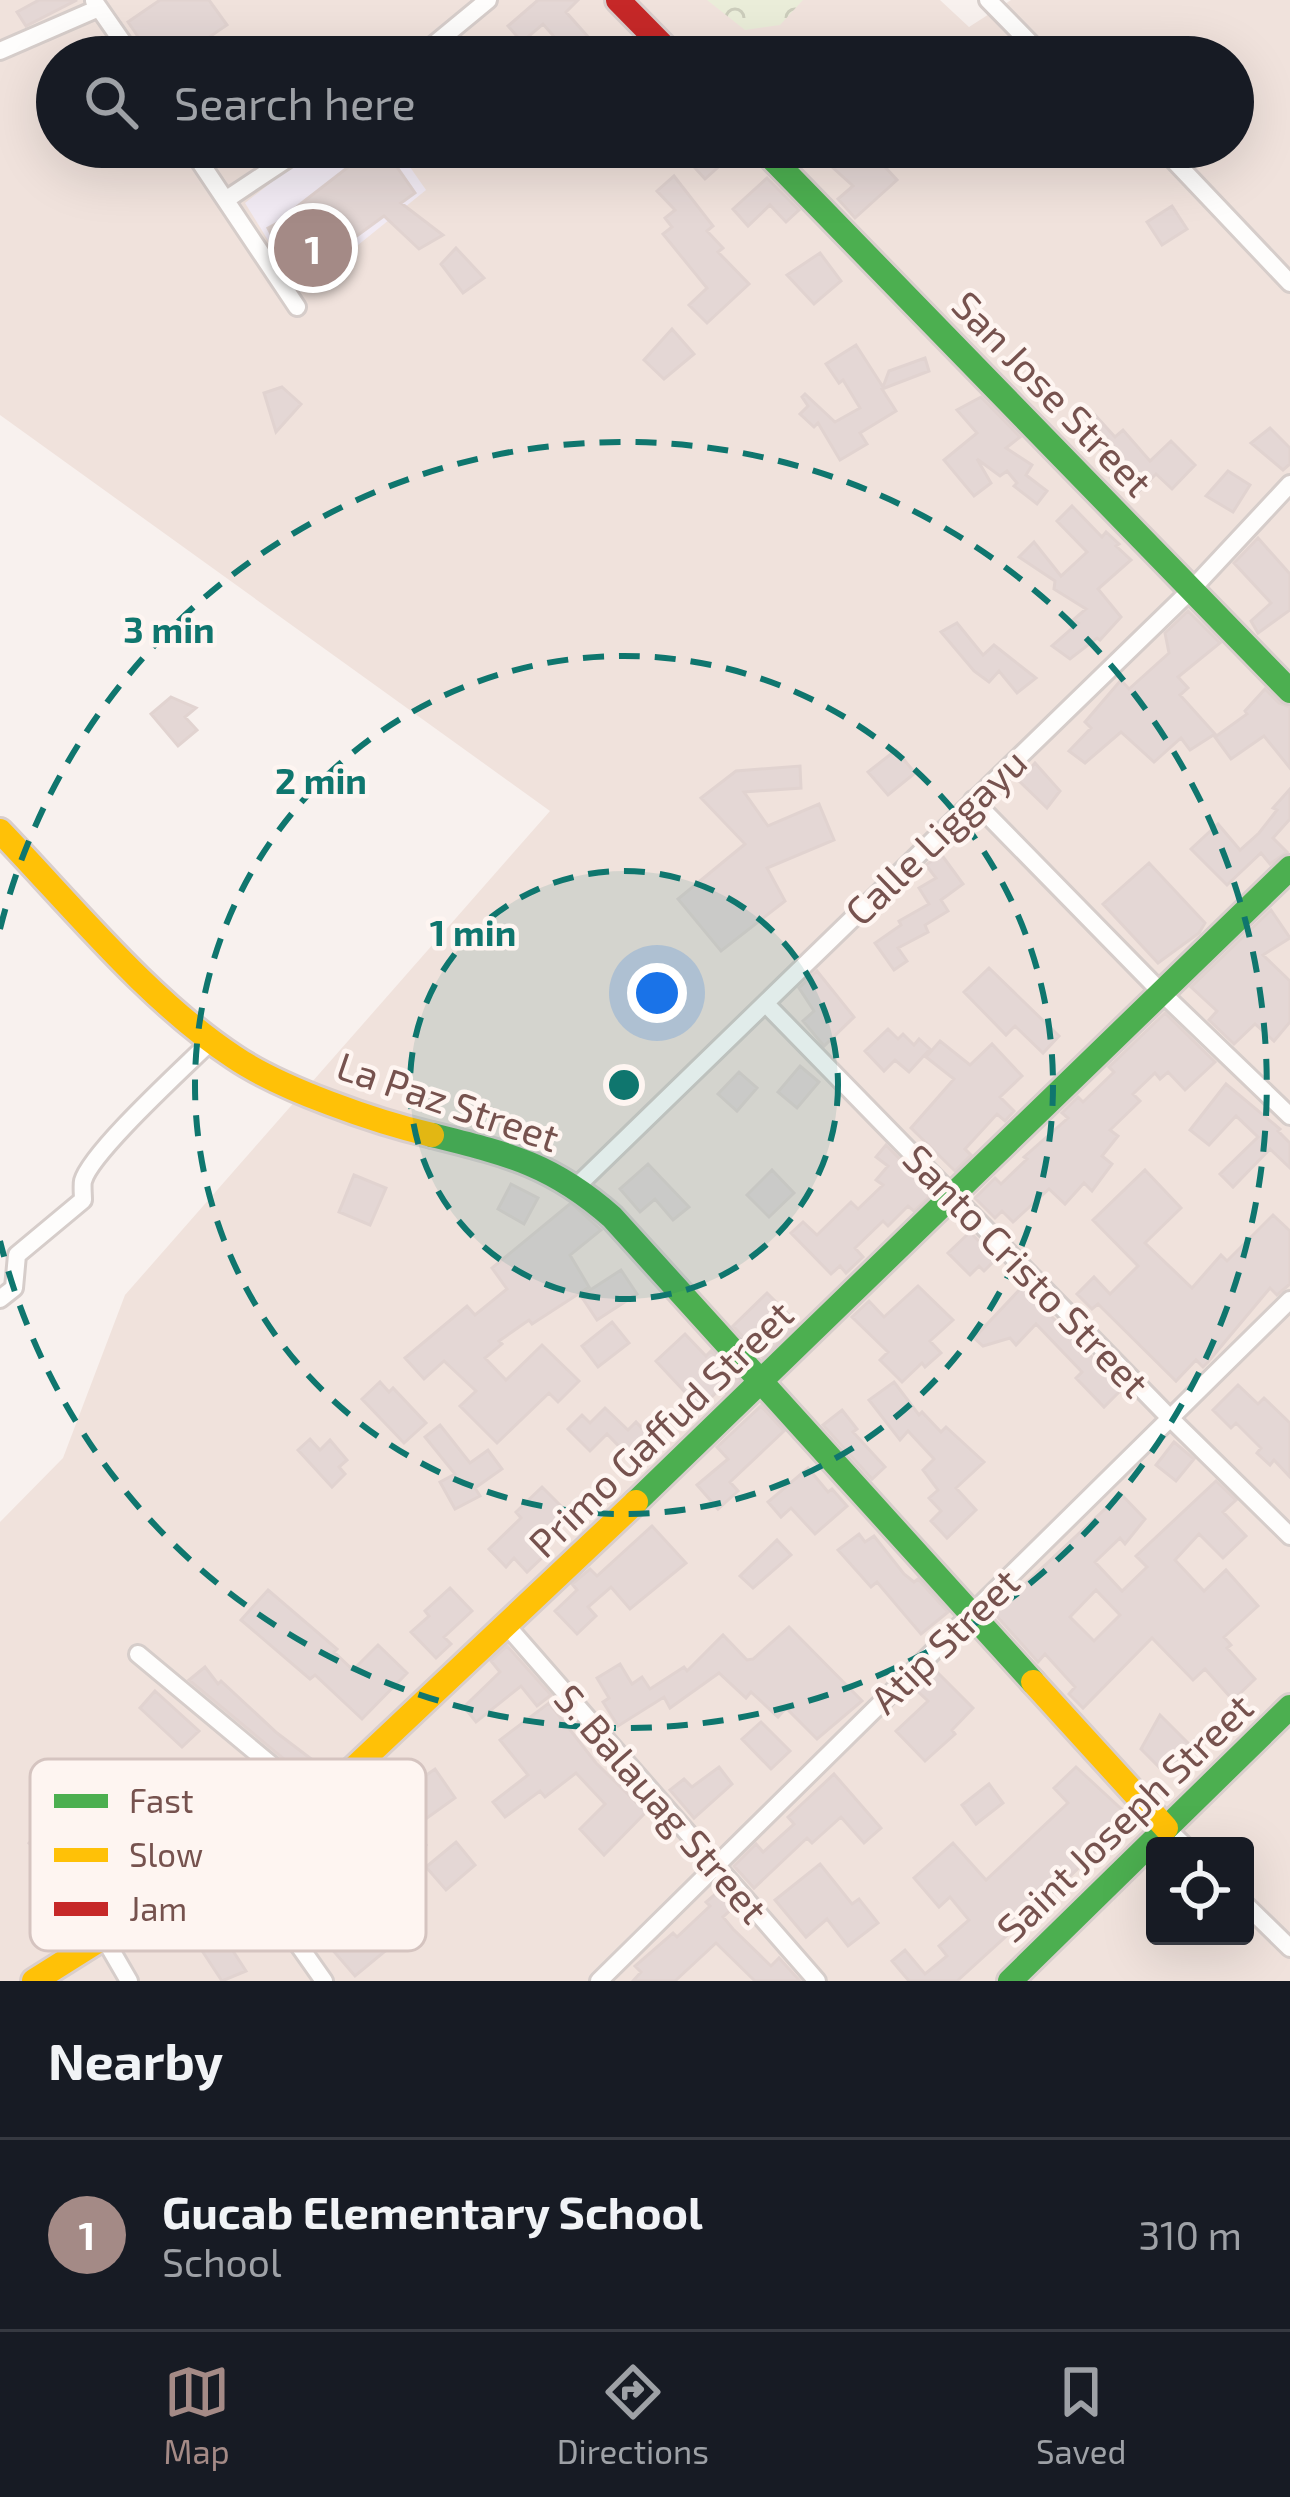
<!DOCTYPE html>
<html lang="en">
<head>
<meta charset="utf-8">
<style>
	body { margin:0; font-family:"Exo 2",sans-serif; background:#242831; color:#f1f3f6 }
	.controls { position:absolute; right:36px; bottom:36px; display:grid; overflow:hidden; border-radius:12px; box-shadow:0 12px 48px #0002 }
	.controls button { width:108px; height:108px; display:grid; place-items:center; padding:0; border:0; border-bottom:3px solid #363941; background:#171b24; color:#f1f3f6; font:60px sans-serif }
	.you { position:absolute; left:657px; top:993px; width:42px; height:42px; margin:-30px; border:9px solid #fff; border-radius:50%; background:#1a73e8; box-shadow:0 0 0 18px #1a73e833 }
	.badge { display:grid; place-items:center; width:78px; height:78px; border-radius:50%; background:#a48a86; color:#fff; font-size:39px; font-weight:700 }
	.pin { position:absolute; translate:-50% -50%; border:6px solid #fff; box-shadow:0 3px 12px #0006 }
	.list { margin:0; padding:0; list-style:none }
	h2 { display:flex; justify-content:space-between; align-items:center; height:156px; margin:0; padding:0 48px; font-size:51px }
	h2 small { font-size:39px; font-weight:400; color:#9ea1a6 }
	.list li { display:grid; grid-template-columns:78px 1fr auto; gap:36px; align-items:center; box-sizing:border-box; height:192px; padding:0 48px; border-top:3px solid #363941 }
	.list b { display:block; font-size:45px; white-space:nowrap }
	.list p { margin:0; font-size:39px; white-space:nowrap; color:#9ea1a6 }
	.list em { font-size:39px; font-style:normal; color:#9ea1a6 }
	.icon { flex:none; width:66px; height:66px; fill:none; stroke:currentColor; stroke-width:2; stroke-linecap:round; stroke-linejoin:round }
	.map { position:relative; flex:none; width:1290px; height:1981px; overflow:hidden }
	.search { position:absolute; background:#171b24; box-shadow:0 12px 48px #0002; left:36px; right:36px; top:36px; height:132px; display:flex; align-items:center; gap:30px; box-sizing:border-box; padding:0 42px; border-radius:66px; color:#9ea1a6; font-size:45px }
	.sheet { height:348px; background:#171b24 }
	nav { display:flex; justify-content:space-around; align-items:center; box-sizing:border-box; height:168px; border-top:3px solid #363941; background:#171b24; font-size:33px; color:#9ea1a6 }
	nav a { display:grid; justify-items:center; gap:6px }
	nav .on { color:#a48a86 }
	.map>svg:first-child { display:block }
</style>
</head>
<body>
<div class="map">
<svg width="1290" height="1981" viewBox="0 0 1290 1981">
	<defs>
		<pattern id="forest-crowns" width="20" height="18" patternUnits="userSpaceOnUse" patternTransform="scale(3)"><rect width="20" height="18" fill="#eaedd9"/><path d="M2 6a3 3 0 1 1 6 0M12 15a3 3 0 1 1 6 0" fill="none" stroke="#cccdbc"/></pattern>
	</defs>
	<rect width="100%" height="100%" fill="#f8f1ee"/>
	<path fill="#f0e2dc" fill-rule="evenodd" d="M0,0H940L969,27L1011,0H1290V1981H0V1522L63,1458L125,1295L550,811L0,415ZM57,57H1233V147H57ZM1155,1846H1245V1936H1155Z"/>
	<path fill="#f2ebf4" d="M316,147H396L426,190L300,292L245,203Z"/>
	<path fill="url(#forest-crowns)" d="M707,0H803L780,25L745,30Z"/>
	<path fill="#e4d7d5" stroke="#e1d3d0" stroke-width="3" fill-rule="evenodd" d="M39,0H77L26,26L17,12Z
		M160,0H209L227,25L180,57H152L128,22Z
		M538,0H578L566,12L606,57H572L543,24L522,42L508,26Z
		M374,147H383L415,193L401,203L443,235L419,249L384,216L321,262L299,233L277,245L268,228L292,215L290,212Z
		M676,147H711L725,161L705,179Z
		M849,147H881L874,155L897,180L855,218L838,199L853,186L831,166Z
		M674,176L713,226L707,231L723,248L718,252L749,284L707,323L689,305L707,288L663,234L672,227L665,218L675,210L657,191Z
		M767,178L799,210L786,222L770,205L748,226L733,209Z
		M1172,206L1187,229L1162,245L1147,222Z
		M456,248L484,278L463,293L441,264Z
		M820,253L841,281L814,304L787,275Z
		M672,329L694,354L664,379L644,360Z
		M856,345L883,387L889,371L925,358L929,371L882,389L896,411L860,433L867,444L840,460L818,423L814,427L800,414L808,406L802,397L805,394L835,422L860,408L843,380L839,383L826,364Z
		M282,387L301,404L276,432L264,393Z
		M981,397L1020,437L1006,448L1032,465L1026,475L1047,491L1037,504L1014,486L1017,483L1007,471L1000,476L977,459L991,483L974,496L944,460L977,433L957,410Z
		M1095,415L1115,437L1123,430L1150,461L1171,441L1195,465L1172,489L1156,474L1135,495L1111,478L1119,471L1093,440L1085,447L1073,434Z
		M1270,428L1290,448V464L1283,470L1251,443Z
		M1228,471L1250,485L1233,512L1206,496Z
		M1072,506L1102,537L1106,532L1119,544L1116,546L1131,560L1098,589L1121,617L1100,640L1097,638L1070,659L1052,646L1078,623L1073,620L1086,609L1054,589L1055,581L1019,557L1034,542L1061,576L1087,552L1057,521Z
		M1258,538L1290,574V610L1258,633L1251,621L1271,603L1234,563Z
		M1188,611L1220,643L1178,677L1188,688L1180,695L1215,734L1190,750L1181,738L1154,762L1121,732L1085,763L1069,751L1091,728L1085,722L1121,680L1129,689L1169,653L1165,633Z
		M957,623L983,655L994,645L1036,678L1017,693L999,671L989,682L974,671L941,632Z
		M1265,689L1279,703L1290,707V768L1264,736L1231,759L1215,737L1247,714L1245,711Z
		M171,697L196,708L185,717L197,730L178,746L151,714Z
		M896,750L915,773L888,795L868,772Z
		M1035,763L1060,791L1047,808L1019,781Z
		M800,766L801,788L744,792L768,826L819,804L834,840L767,868L785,901L721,951L678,899L745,844L701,798L736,771Z
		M1290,789V819L1273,838L1287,852L1270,864L1261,853L1227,885L1191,849L1218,824L1240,850L1259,833L1277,810L1273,808Z
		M941,854L963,884L941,900L948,911L925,925L928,932L898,948L907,961L894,970L875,943L901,925L899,921L929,904L919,888L936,878L926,865Z
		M1149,863L1205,923L1199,933L1158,963L1103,904Z
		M1271,910L1290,938L1263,955L1290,981V1022L1274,1041L1255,1024L1234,1044L1209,1020L1217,1011L1191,987Z
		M989,968L1059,1036L1043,1053L1015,1026L1006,1035L964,992Z
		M817,971L854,1017L824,1046L803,1021L814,1011L799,988Z
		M1165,1013L1215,1062L1185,1090L1168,1072L1160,1079L1155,1073L1133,1094L1140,1101L1110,1130L1118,1136L1102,1156L1112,1164L1092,1191L1084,1183L1065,1204L1049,1189L1013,1222L1002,1211L995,1218L975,1198L995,1178L1001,1184L1027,1159L1024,1157L1068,1118L1062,1113L1078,1097L1083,1102L1114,1072L1109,1067Z
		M888,1029L898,1039L903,1034L914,1045L919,1039L930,1049L909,1072L895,1060L884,1071L865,1051Z
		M940,1041L970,1065L992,1044L1022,1076L1000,1097L1014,1111L1005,1121L997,1114L965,1149L971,1155L955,1171L911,1128L954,1079L926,1057Z
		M800,1066L819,1082L797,1108L778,1092Z
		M739,1072L757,1088L737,1111L718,1094Z
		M1226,1084L1280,1129L1278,1131L1290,1143V1168L1270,1149L1233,1187L1220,1174L1258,1137L1236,1116L1209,1145L1190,1130Z
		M886,1145L933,1193L914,1211L908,1206L888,1226L883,1221L855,1248L863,1257L846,1273L840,1266L831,1274L791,1233L803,1222L817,1235L851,1202L858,1209L883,1185L876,1180L888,1166L876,1157Z
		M648,1164L689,1207L673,1220L655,1199L640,1212L620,1189Z
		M772,1170L794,1193L769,1217L747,1195Z
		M1145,1170L1181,1208L1145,1243L1192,1288L1221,1255L1227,1261L1273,1215L1290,1231V1284L1277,1295L1270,1288L1208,1362L1203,1367L1196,1360L1176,1381L1098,1304L1092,1309L1077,1294L1094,1277L1110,1294L1138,1266L1093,1220Z
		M354,1175L386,1188L370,1225L339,1212Z
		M511,1184L538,1198L524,1224L498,1209Z
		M571,1203L601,1230L570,1255L589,1287L532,1324L529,1320L499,1341L502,1344L485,1358L506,1380L542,1345L579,1381L558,1402L549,1393L497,1443L460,1406L476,1391L444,1361L424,1379L405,1358L467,1306L475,1315L507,1289L492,1268Z
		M970,1232L996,1259L984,1271L979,1266L970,1275L948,1253Z
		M621,1270L637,1294L597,1320L581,1296Z
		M918,1286L953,1320L930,1341L941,1353L925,1367L922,1363L902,1382L880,1360L888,1352L852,1317L869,1301L884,1317Z
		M1022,1287L1123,1388L1104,1407L1076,1378L1082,1372L1036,1324L1016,1345L1010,1338L983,1346L974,1338Z
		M767,1293L798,1324L763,1358L733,1326Z
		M612,1322L629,1343L598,1367L582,1346Z
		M685,1334L706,1356L711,1351L739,1381L726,1393L721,1388L700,1408L656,1361Z
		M380,1382L389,1392L393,1388L426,1423L404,1443L362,1399Z
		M894,1382L919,1415L922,1412L941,1432L946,1427L984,1462L956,1488L976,1510L947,1538L931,1521L941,1511L929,1498L938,1490L923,1470L934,1459L908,1431L900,1440L869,1400Z
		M1238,1385L1258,1404L1264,1398L1290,1423V1477L1274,1460L1270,1465L1257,1453L1261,1448L1236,1423L1231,1428L1213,1410Z
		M761,1406L784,1431L730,1482L738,1491L718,1509L697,1485L728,1459L717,1447Z
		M605,1408L628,1430L636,1422L657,1444L636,1464L607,1434L590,1451L568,1429L582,1415L590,1423Z
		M842,1410L857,1429L853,1432L885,1467L872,1479L823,1425Z
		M440,1425L470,1463L488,1450L502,1469L475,1488L480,1496L455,1509L440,1482L455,1474L425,1437Z
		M310,1439L320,1450L330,1440L347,1460L339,1467L345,1474L332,1487L298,1450Z
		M1174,1442L1194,1459L1176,1481L1156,1465Z
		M808,1468L828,1492L832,1489L847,1506L815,1534L791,1508L781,1517L768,1502Z
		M1216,1481L1236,1500L1223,1512L1246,1536L1223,1558L1199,1534L1175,1560L1204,1591L1226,1570L1258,1606L1224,1637L1231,1645L1227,1648L1255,1679L1233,1700L1205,1669L1193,1680L1152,1638L1083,1708L1069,1694L1075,1687L1045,1654L1038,1662L994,1613L1121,1494L1145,1519L1125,1544L1120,1538L1095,1562L1122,1591L1147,1567L1136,1556ZM1096,1590L1120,1615L1094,1641L1070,1617Z
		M542,1487L570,1515L541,1544L549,1551L527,1572L514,1558L506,1567L489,1549L521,1518L516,1512Z
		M652,1526L686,1563L630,1609L611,1587L588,1607L596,1616L577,1634L555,1611L577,1590L572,1584L590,1569L597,1576Z
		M859,1534L865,1542L874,1536L904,1574L914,1582L918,1579L948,1612L921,1634L877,1582L871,1587L838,1550Z
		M777,1540L791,1555L753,1588L740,1576Z
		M450,1588L472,1611L444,1637L451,1644L436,1658L411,1632L429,1616L425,1611Z
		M268,1590L337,1649L334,1652L353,1670L378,1645L407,1673L362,1719L315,1675L310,1679L241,1620Z
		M789,1627L862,1701L817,1739L786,1708L778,1717L751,1692L746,1698L719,1673L670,1708L664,1697L618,1726L603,1702L609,1698L597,1678L620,1664L632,1684L642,1677L650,1689L684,1667L687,1671L723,1635L747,1660L753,1659Z
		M507,1646L551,1695L537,1706L521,1686L476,1722L464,1707L500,1672L491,1661Z
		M205,1667L218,1684L221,1681L277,1733L327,1771L314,1784L189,1680Z
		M934,1669L973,1708L952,1730L955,1734L925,1761L896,1731L928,1701L914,1688Z
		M155,1691L199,1731L182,1747L140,1708Z
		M549,1703L596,1763L646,1812L604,1855L580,1829L605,1804L576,1773L545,1797L540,1791L505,1817L493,1802L528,1775L500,1740Z
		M1160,1715L1191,1746L1165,1773L1141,1749Z
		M761,1722L790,1751L771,1769L742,1739Z
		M719,1767L732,1784L694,1818L670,1790L684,1779L692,1787Z
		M1076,1767L1131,1818L1043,1902L1050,1909L1031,1926L1025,1919L957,1981H909L892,1961L905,1950L925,1974L947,1956L939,1946L969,1920L950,1897L939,1907L914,1878L953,1843L986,1880L1068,1803L1054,1788Z
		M435,1769L455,1798L413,1828L426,1845L414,1853L404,1842L370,1866L376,1876L359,1887L340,1858L311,1873L292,1839L340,1813L344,1820L386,1790L392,1799Z
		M834,1774L881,1828L864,1843L841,1817L812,1843L807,1838L754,1888L734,1866L756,1844L763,1852L794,1824L788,1817Z
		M989,1784L1003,1803L976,1824L962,1805Z
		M56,1812L87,1840L60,1870L29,1843Z
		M456,1842L475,1865L446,1890L426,1867Z
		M820,1864L852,1904L859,1899L878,1923L848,1946L827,1919L806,1937L775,1900Z
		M241,1886L252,1901L247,1905L254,1915L224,1937L246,1971L222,1981L193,1937L172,1948L161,1927L186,1914L182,1907L199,1896L208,1910Z
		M720,1890L735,1906L723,1917L733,1929L771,1966L779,1958L800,1981H755L716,1943L675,1981H633L641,1972L635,1966L673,1933L677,1937L710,1906L706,1902Z
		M376,1908L401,1938L355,1976L330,1947Z"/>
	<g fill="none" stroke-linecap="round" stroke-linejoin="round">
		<defs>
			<path id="street" d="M988,0L1044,57
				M94,1L133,57
				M0,51L99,8
				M419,57L488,0
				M190,147L297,307
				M1161,147L1290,283
				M227,199L305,147
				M973,800L1161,992L1290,1116
				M766,1004L1170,1418L1290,1536
				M577,1186L1192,589L1290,484
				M0,1299L14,1288L17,1255L83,1200C83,1195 82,1185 83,1181C91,1152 185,1067 211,1041
				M507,1626L817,1981
				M138,1654L317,1803
				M1166,1828L1185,1846
				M235,1855L324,1981
				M1245,1904L1290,1948
				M104,1938L129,1981
				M599,1981L1290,1300"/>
			<path id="fast" d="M761,147L1290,691
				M432,1135C508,1154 552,1164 612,1217L1033,1682
				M636,1502L1290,868
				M1010,1981L1290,1707"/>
			<path id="slow" d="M0,831C71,905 149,1001 234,1057C281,1089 376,1122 432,1135
				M1033,1682L1166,1828
				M34,1981L317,1803L636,1502"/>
			<path id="jam" d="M618,0L674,57"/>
		</defs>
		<use href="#street" stroke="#d6cdca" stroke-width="22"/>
		<use href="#fast" stroke="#d9cecc" stroke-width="30"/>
		<use href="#slow" stroke="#d9cecc" stroke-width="30"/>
		<use href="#jam" stroke="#d9cecc" stroke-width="30"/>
		<use href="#street" stroke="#fefdfc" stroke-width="16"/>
		<use href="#fast" stroke="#4caf50" stroke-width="24"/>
		<use href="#slow" stroke="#ffc107" stroke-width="24"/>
		<use href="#jam" stroke="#c62828" stroke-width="24"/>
	</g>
	<circle cx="624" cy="1085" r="214" fill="#0f766e" fill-opacity=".12"/>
	<g fill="none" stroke="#0f766e" stroke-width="6" stroke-dasharray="21 15">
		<circle cx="624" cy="1085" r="214"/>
		<circle cx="624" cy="1085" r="429"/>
		<path d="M0 929A643 643 0 1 1 0 1241"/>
	</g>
	<g text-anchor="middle" stroke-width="9" stroke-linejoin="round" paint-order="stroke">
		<g font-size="39" fill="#76524e" stroke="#fef5f1">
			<text transform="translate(1052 394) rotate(46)" y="14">San Jose Street</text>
			<text transform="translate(936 837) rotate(-44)" y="14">Calle Liggayu</text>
			<text transform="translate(448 1102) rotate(19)" y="14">La Paz Street</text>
			<text transform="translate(1026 1271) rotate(46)" y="14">Santo Cristo Street</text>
			<text transform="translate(661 1429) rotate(-44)" y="14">Primo Gaffud Street</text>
			<text transform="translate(945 1641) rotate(-44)" y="14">Atip Street</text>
			<text transform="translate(661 1804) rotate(49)" y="14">S. Balauag Street</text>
			<text transform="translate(1125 1818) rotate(-44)" y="14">Saint Joseph Street</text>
		</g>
	</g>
	<rect x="30" y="1759" width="396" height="192" rx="18" fill="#fef5f1" stroke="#d5c4c0" stroke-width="3"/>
	<rect x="54" y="1794" width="54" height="14" fill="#4caf50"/>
	<rect x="54" y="1848" width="54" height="14" fill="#ffc107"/>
	<rect x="54" y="1902" width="54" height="14" fill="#c62828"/>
	<g font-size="33" fill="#76524e">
		<text x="129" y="1813">Fast</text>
		<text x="129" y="1867">Slow</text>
		<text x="129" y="1921">Jam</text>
	</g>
	<circle cx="624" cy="1085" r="18" fill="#0f766e" stroke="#fef5f1" stroke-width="6"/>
	<g font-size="36" text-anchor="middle" font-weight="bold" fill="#0f766e" stroke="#fef5f1" stroke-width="9" stroke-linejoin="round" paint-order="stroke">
		<text x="169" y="643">3 min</text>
		<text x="321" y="794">2 min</text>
		<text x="473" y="946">1 min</text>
	</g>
</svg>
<div class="controls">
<button><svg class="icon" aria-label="locate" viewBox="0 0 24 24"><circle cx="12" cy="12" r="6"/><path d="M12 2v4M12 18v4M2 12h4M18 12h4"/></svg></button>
</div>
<div class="you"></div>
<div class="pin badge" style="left:313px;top:248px">1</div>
<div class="search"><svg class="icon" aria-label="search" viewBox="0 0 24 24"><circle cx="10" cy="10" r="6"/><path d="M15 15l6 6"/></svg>Search here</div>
</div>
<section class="sheet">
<h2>Nearby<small></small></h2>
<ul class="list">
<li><span class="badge">1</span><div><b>Gucab Elementary School</b><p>School</p></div><em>310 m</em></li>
</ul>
</section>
<nav>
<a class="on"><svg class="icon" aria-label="map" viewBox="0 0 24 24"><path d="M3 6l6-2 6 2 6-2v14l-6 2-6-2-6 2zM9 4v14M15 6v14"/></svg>Map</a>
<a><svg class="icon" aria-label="directions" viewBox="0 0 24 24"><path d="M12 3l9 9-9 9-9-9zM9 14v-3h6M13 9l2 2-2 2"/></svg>Directions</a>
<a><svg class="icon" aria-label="saved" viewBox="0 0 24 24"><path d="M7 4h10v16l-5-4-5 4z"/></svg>Saved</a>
</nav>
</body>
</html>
